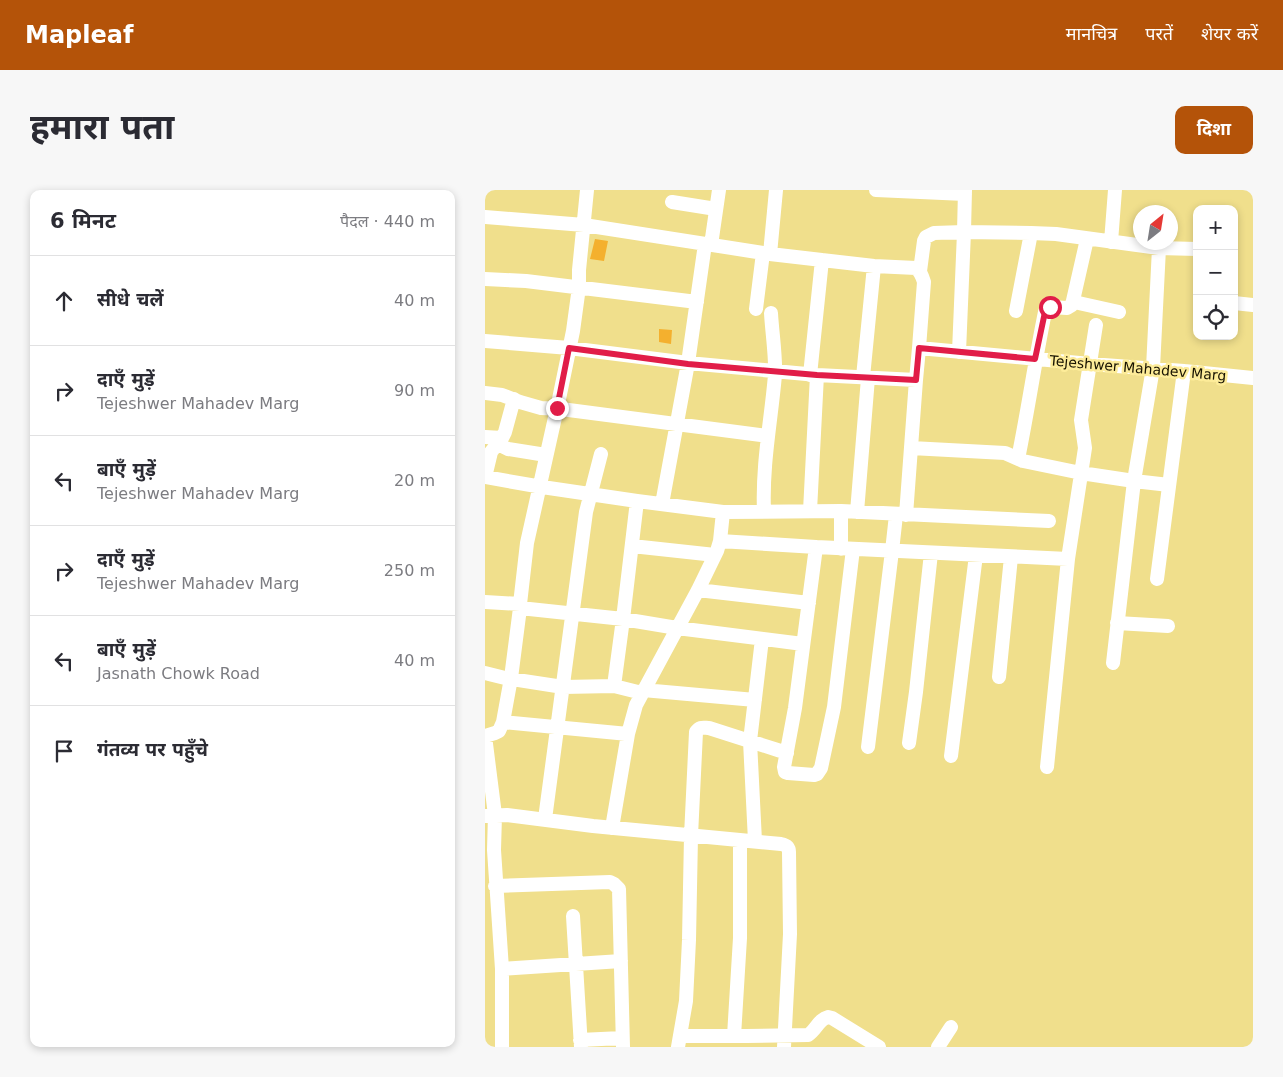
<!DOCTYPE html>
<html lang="hi">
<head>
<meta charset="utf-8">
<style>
	body { margin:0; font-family:"DejaVu Sans","Noto Sans Devanagari",sans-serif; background:#f7f7f7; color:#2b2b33 }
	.controls { position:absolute; right:15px; top:15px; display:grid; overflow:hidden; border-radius:10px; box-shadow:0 2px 8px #0003 }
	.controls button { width:45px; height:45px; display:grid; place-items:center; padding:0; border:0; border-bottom:1px solid #e1e1e2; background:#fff; color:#2b2b33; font:25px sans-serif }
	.compass { position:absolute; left:648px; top:15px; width:45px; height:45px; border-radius:50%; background:#fff; box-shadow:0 2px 8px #0003; rotate:30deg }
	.stop { position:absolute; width:15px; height:15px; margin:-11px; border:4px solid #e11d48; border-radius:50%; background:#fff }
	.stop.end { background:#e11d48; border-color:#fff; box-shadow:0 1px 5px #0008 }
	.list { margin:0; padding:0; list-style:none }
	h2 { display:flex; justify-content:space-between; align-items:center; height:65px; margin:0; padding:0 20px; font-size:21px }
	h2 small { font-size:16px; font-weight:400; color:#7c7c81 }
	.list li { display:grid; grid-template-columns:32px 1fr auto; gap:15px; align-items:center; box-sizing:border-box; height:90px; padding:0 20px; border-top:1px solid #e1e1e2 }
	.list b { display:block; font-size:19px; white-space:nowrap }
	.list p { margin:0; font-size:16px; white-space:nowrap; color:#7c7c81 }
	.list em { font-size:16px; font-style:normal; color:#7c7c81 }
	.icon { flex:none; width:28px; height:28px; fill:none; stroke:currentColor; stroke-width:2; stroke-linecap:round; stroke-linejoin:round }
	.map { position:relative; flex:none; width:768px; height:857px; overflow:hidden; border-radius:10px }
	header { display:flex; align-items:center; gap:30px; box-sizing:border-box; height:70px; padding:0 25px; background:#b45309; color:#fff }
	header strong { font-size:24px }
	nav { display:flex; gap:28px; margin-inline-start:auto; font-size:18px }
	.intro { display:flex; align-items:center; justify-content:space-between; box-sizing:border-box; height:120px; padding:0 30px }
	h1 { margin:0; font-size:35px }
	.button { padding:12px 22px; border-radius:10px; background:#b45309; color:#fff; font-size:18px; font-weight:700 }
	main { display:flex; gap:30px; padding:0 30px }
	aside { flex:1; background:#fff; border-radius:10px; box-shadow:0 2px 8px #0003 }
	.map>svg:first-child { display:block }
</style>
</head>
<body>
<header>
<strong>Mapleaf</strong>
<nav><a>मानचित्र</a><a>परतें</a><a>शेयर करें</a></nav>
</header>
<div class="intro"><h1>हमारा पता</h1><a class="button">दिशा</a></div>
<main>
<aside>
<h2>6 मिनट<small>पैदल · 440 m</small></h2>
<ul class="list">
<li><svg class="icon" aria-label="ahead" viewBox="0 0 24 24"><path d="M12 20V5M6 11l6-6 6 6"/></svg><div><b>सीधे चलें</b></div><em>40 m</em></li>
<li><svg class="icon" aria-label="right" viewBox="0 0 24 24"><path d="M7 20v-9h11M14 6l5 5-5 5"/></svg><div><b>दाएँ मुड़ें</b><p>Tejeshwer Mahadev Marg</p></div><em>90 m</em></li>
<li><svg class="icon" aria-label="left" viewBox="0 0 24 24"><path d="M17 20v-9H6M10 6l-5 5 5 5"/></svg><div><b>बाएँ मुड़ें</b><p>Tejeshwer Mahadev Marg</p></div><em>20 m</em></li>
<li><svg class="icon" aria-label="right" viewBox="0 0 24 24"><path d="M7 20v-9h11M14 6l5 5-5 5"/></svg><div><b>दाएँ मुड़ें</b><p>Tejeshwer Mahadev Marg</p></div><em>250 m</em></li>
<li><svg class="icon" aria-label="left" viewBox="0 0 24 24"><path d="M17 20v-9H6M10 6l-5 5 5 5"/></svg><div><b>बाएँ मुड़ें</b><p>Jasnath Chowk Road</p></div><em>40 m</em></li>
<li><svg class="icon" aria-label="arrive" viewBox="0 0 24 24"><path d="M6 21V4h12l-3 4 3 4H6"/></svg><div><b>गंतव्य पर पहुँचे</b></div></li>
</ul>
</aside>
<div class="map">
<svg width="768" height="857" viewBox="0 0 768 857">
	<rect width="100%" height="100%" fill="#f0df8c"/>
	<path fill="#f4b02e" d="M110,49L123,51L119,71L105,69Z
		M174,139L187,140L186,154L174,152Z"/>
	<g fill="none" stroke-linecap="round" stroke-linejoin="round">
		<path stroke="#fff" stroke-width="14" d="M391,0L480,4
			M187,12L231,19
			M0,27L99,35L285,64L389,76L431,78C436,82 437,86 439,92L434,158
			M626,52L630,0
			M226,55L234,0
			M285,64L291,0
			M435,81L439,51L441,47L449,43L479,42L546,43L571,44L674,58L712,59
			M0,89L41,91L212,112
			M589,112L634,122
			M749,113L768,115
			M271,119L278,63
			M531,121L546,43
			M0,151L84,158L203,173L332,185L431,190L434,158L605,174L699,181L768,188
			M474,162L479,42L480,0
			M325,185L337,70
			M378,187L389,76
			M0,203L17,205L35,212L56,218L76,219L283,246
			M0,247L17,248
			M13,254L23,259L61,265
			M426,258L520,263L538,271L596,283L649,291L684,295
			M533,269C543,220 550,171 560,122L563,118L565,117L582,118L587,115L602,49
			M0,287L57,297L152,311L238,322L356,321L564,331
			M0,287L6,262L17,248L20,242L29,209
			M177,314L203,173L220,54
			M279,321C277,275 286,231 290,185C291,167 287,142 286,123
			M325,321L332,185
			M372,322L383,188
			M421,325L431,190
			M235,351L331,357L583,369
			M147,356L230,365
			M331,357L310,518L299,577L300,582L303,583L329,585L332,584L336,578L349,517L368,359
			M356,359V321
			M672,389L699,181
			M213,400L324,413
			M0,412L35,414L42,353L73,214L88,141L94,97V80L102,0
			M632,433L683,436
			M628,473L649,291L668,178L674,58
			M0,483L20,488L78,497L129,496L157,503
			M514,487L526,367
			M129,496L138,429L152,311
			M158,500L270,510
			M18,532L143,544
			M0,546L10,543L14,541L18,532L26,488L35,418L138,429L192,438L318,454
			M0,546L10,625L9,660L17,779V857
			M424,553L431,502L446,363
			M383,557L407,361L411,325
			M466,566L491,365
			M562,577L583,369L600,258L596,230L611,135
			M0,626L22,625L108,636L296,654C301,655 304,657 304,662L305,744L299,857
			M60,629L101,322L116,264
			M127,638L143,544L151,515L213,400L232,361L235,351L238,322
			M270,651L265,551L277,449
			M10,696L125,692L129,694L134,699L138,857
			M88,726L96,857
			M17,779L136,771
			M196,846H261L323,845C331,840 334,829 343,827L347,828L394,857
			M249,846L255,748V650
			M95,850L137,848
			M193,857L201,811L204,750L206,646L211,542C215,536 219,538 224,538L302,563
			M453,857L466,837"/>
	</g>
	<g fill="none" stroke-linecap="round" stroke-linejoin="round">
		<path stroke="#e11d48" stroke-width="6" d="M72,218L84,158L203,174L332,185L431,190L434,158L550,169L560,122L563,118L565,117"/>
	</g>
	<g text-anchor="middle" stroke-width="5" stroke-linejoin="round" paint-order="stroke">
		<g font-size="14" fill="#171200" stroke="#fdec99">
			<text transform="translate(653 178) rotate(5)" y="5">Tejeshwer Mahadev Marg</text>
		</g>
	</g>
</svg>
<div class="controls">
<button>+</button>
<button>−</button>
<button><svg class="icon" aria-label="locate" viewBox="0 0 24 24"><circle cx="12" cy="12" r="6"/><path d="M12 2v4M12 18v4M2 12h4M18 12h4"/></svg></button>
</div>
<svg class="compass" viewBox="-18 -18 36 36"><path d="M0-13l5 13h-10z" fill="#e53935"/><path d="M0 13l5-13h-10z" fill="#7c7c81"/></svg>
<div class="stop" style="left:565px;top:117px"></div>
<div class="stop end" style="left:72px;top:218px"></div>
</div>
</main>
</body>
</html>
